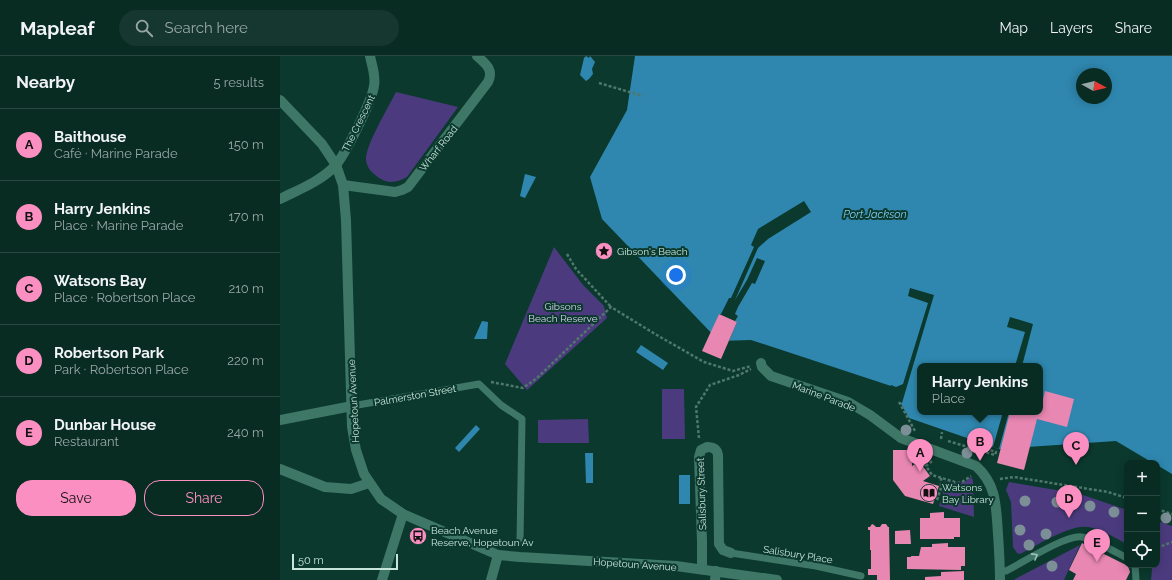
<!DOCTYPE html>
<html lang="en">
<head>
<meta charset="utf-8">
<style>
	body { margin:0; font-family:Raleway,sans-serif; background:#16372f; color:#f1f3f6 }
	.controls { position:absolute; right:12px; bottom:12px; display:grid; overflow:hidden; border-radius:8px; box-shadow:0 2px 10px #0003 }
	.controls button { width:36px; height:36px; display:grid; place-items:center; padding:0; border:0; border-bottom:1px solid #294740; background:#082b22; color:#f1f3f6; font:20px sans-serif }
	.compass { position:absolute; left:796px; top:12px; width:36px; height:36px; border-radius:50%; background:#082b22; box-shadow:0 2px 10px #0003; rotate:98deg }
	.scale { position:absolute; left:12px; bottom:10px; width:106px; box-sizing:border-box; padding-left:4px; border:2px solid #c8e5db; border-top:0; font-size:11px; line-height:14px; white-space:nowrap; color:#c8e5db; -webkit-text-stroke:3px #0b392d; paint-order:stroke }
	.you { position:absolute; left:396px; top:219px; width:14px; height:14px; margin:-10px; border:3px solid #fff; border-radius:50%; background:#1a73e8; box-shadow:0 0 0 6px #1a73e833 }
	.badge { display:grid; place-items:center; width:26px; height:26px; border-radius:50%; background:#fc8fc1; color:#111; font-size:13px; font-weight:700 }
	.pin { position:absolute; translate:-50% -33px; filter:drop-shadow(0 1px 2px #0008) }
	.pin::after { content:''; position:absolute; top:21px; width:14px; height:12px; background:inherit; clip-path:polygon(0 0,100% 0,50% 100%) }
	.popup { position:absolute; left:637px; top:307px; width:126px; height:52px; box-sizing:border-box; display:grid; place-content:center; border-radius:8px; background:#082b22; filter:drop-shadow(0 1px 3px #0005); font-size:13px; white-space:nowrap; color:#98a7a5 }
	.popup b { font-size:15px; color:#f1f3f6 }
	.popup::after { content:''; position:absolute; left:50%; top:100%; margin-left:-8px; border:8px solid transparent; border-top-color:#082b22 }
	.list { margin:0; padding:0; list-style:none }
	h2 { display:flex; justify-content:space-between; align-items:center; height:52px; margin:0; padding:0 16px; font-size:17px }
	h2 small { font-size:13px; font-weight:400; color:#98a7a5 }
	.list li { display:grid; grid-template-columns:26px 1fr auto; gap:12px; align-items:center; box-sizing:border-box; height:72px; padding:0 16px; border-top:1px solid #294740 }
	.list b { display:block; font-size:15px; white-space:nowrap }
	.list p { margin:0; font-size:13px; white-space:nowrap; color:#98a7a5 }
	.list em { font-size:13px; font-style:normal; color:#98a7a5 }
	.actions { display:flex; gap:8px; padding:12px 16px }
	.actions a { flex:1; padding:9px 0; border:1px solid #fc8fc1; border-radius:16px; text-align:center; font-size:14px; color:#fc8fc1 }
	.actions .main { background:#fc8fc1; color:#111 }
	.icon { flex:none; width:22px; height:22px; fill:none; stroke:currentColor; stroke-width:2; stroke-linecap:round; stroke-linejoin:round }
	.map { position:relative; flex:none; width:892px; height:524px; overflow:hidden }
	header { display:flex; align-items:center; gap:24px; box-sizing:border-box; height:56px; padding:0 20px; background:#082b22; border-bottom:1px solid #294740 }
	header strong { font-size:19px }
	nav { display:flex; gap:22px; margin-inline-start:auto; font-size:14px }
	.search { width:280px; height:36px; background:#16372f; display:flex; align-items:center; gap:10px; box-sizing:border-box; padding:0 14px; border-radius:22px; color:#98a7a5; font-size:15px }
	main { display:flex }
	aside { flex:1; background:#082b22 }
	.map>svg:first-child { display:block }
</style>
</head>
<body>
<header>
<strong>Mapleaf</strong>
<div class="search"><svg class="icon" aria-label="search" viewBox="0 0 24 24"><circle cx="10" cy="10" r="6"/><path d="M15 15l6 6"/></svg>Search here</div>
<nav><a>Map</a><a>Layers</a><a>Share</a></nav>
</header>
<main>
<aside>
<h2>Nearby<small>5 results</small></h2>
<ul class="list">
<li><span class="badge">A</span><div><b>Baithouse</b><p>Café · Marine Parade</p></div><em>150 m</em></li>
<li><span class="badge">B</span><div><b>Harry Jenkins</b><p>Place · Marine Parade</p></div><em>170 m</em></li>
<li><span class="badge">C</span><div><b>Watsons Bay</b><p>Place · Robertson Place</p></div><em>210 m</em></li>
<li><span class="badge">D</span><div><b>Robertson Park</b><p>Park · Robertson Place</p></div><em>220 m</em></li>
<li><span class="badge">E</span><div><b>Dunbar House</b><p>Restaurant</p></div><em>240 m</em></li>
</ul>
<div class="actions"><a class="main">Save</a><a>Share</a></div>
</aside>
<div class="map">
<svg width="892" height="524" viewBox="0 0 892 524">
	<rect width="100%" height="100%" fill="#0b392d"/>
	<path fill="#4b3b7e" d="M116,36L178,51L127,121C119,126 109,128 101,123C94,119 87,113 86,104C85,90 109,50 116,36Z
		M274,191L303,229L324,250L327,262L247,334L225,308Z
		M382,333H404L405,383H382Z
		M308,363L309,387H258V364Z
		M691,421L693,424L694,461L659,450L663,439L662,428L663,426C676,424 679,432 691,421Z
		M729,426L800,438L847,454V488C835,482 821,473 808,471C790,468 756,490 740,498L737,497L733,491L731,446L726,434Z
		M877,465L892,470V524H871L872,513L870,509H877Z
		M800,489L784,524H735V523Z"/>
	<path fill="#2f87af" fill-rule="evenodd" d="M306,0L309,2L310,0L315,6L312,13L313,18L309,23L306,25L300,19L304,2Z
		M355,0H892V418L877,409V407H873L836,385L719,393L629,362L611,330L471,284L439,285L322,163L310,121L347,54ZM802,18H826V42H802ZM640,310H760V356H640Z
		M245,118L256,121L245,142L240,140Z
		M202,265L208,266L207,283H194Z
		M361,289L388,307L383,314L356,296Z
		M196,369L200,373L179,396L175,392Z
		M305,397H313V427H306Z
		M399,419H410V448H399Z"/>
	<path fill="#0b392d" d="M524,145L531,156L488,183L478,192L455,244L467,224L477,202L485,205L475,228L472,227L458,251L455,258L458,260L455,265L457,266L448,287L430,279L439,258H441L449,242H451L474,191L471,189L478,173Z
		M630,232L654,239L622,347L618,345L610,332L611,329L616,331L623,328L648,247L628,240Z
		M730,261L753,268L742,310H735L745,276L727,271Z
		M723,356H729L719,393L713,391Z"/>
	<path fill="#e787b2" d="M439,258L457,266L441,303L422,295Z
		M765,335L794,343L787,371L757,363L744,414L717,407L730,356H760Z
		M613,394H632V410L639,405L650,420L643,425L659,430L653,448L625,440L613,424Z
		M664,456V462H680V481H674V483H640V462H650V457Z
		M592,468L594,469L596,471H600L602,468H606L608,471H609L610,524H597V519H588V513H591V494H590V474H588V471H590Z
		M630,474L631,488H615V475Z
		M668,487V491H685V510H681V514L627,513V501H631V500H639L641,491H652V488Z
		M802,487L848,510L850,516L846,524H793L796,518L789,514Z
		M684,515V524H645V521L661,520V516Z"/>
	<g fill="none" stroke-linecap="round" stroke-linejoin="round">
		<path stroke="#4f776c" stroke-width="2.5" stroke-dasharray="3 2" stroke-linecap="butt" d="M319,27L363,40
			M287,198L296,213L331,251
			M211,326L243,332L257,322L331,251L375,278L424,306L453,315L471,310
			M619,346L635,375
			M419,382L416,351L430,329L459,319L471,313
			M661,383L662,376
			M668,385L715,399L716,396L710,394
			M633,399V408L640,403L646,410
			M652,405L646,410L652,419L678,427L682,426L691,420
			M720,423L734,421L828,436L847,442
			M657,444L661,432V422
			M877,453L892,458
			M877,492L892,486"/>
		<path stroke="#3e7766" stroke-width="7" d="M72,350L199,328L221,349L242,363L240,486
			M451,497L536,510L581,520
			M855,509L856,524
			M720,515H726C742,507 787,478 802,481C815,484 835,496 847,502"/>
		<path stroke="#3e7766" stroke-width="10" d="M63,129L115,136L122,134L128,131L208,26C214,14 206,8 197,0
			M0,143C18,134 41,125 55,110C65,99 92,45 94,30C96,20 92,10 90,0
			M481,307L482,311L491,320L568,346L590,359L621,382L696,410C717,429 716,451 718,478C719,493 720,509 720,524
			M0,364L72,350
			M0,413L45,431L71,433L89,427
			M422,513V485L419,401L421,394L427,391C433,391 437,393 438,399L439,488L443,494L451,497
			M102,524L123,458
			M211,524L218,499
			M435,524L436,515"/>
		<path stroke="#3e7766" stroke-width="10" d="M0,44L42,88L56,109L63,129L66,164L72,371L76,394L84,418L101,443L123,458L218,499L240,501L396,510L497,524"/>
	</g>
	<g fill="#7c8f96">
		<circle cx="626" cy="374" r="5.5"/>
		<circle cx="687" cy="397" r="5.5"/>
		<circle cx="745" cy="445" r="5.5"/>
		<circle cx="777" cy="446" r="5.5"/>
		<circle cx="810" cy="450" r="5.5"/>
		<circle cx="834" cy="456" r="5.5"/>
		<circle cx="886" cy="462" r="5.5"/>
		<circle cx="740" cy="474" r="5.5"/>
		<circle cx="766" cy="478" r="5.5"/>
		<circle cx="749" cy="489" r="5.5"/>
		<circle cx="772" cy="510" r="5.5"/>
	</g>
	<defs><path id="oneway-chevron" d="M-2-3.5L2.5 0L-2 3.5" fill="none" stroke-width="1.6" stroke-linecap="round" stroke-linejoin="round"/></defs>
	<use stroke="#9fc4b8" href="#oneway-chevron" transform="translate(755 500) rotate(-29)"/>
	<defs>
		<symbol id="sight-disc" viewBox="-11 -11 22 22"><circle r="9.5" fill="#fc8fc1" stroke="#0b392d"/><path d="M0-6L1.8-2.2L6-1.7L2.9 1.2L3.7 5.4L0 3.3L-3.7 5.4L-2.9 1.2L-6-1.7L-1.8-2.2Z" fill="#111"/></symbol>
		<symbol id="library-disc" viewBox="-11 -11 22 22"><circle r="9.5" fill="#fc8fc1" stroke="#0b392d"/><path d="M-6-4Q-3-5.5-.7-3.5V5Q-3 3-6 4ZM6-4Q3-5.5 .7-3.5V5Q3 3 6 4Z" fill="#111"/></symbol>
		<symbol id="bus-disc" viewBox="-11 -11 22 22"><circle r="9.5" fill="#fc8fc1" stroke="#0b392d"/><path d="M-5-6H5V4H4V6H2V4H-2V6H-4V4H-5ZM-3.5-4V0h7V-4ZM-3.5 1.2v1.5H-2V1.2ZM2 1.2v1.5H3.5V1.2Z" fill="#111"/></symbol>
	</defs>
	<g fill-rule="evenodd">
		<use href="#sight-disc" x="314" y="185" width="20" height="20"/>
		<use href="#library-disc" x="639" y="427" width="20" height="20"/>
		<use href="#bus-disc" x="128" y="470" width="20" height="20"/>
	</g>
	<g text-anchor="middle" stroke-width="4" stroke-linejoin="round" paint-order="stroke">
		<g font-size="10" fill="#c8e5db" stroke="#0b392d">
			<text transform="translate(78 67) rotate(-64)" y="4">The Crescent</text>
			<text transform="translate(158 92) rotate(-52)" y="4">Wharf Road</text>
			<text transform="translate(135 339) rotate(-10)" y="4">Palmerston Street</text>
			<text transform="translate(544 340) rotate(21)" y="4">Marine Parade</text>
			<text transform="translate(73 345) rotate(-93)" y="4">Hopetoun Avenue</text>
			<text transform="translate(421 438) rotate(-92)" y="4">Salisbury Street</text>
			<text transform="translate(518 498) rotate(9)" y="4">Salisbury Place</text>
			<text transform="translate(355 508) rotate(4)" y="4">Hopetoun Avenue</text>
		</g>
		<g font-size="10" fill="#c8e5db" stroke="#0b392d" text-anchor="start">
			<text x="337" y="199">Gibson's Beach</text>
			<text x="662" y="435">Watsons<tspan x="662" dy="12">Bay Library</tspan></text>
			<text x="151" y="478">Beach Avenue<tspan x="151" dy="12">Reserve, Hopetoun Av</tspan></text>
		</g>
		<g font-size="10" fill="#d8d5ec" stroke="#0b392d">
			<text x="283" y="254">Gibsons<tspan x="283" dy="12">Beach Reserve</tspan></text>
		</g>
		<g font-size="11" font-style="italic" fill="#81cef6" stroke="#0b392d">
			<text x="595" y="162">Port Jackson</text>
		</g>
	</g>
</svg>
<div class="controls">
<button>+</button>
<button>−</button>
<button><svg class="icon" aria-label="locate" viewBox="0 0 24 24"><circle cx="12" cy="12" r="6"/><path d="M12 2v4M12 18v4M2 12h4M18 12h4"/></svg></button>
</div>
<svg class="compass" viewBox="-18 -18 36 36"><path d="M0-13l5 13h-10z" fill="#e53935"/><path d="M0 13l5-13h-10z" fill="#98a7a5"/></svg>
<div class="scale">50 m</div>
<div class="you"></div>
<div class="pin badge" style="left:640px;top:416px">A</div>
<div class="pin badge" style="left:700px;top:405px">B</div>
<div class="popup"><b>Harry Jenkins</b>Place</div>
<div class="pin badge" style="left:796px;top:409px">C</div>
<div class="pin badge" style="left:789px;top:462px">D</div>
<div class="pin badge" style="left:817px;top:506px">E</div>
</div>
</main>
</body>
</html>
